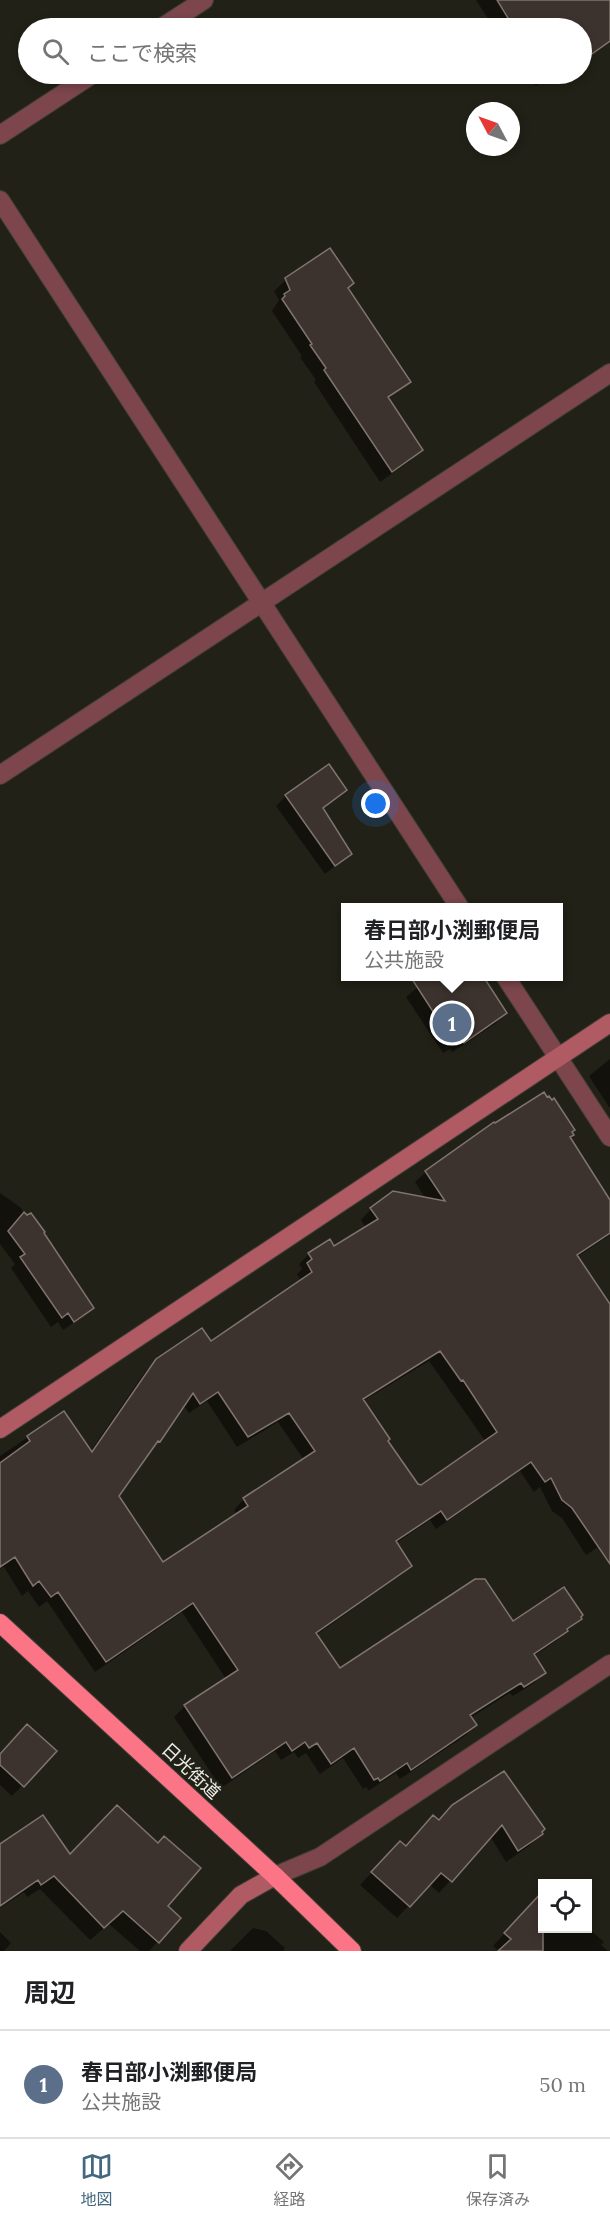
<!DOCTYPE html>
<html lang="ja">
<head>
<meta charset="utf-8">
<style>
	body { margin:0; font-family:Lora,"Noto Sans JP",serif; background:#f2f2f2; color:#202124 }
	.controls { position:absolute; right:18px; bottom:18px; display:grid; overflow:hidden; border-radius:0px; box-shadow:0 3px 9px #0003 }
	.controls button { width:54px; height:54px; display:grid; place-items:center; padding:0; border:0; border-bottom:2px solid #e0e0e0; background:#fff; color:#202124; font:30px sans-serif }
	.compass { position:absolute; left:466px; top:102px; width:54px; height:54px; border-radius:50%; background:#fff; box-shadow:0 3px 9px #0003; rotate:311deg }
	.you { position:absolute; left:376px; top:804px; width:21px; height:21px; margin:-15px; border:4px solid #fff; border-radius:50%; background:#1a73e8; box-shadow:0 0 0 9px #1a73e833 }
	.badge { display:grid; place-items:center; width:39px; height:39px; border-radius:50%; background:#436981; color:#fff; font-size:20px; font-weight:700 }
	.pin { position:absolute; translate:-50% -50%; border:3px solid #fff; box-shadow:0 2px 6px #0006 }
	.popup { position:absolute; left:341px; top:903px; width:222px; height:78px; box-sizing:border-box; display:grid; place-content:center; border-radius:0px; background:#fff; filter:drop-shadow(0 2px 4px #0005); font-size:20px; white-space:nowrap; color:#757577 }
	.popup b { font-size:22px; color:#202124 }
	.popup::after { content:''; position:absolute; left:50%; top:100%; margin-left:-12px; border:12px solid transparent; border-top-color:#fff }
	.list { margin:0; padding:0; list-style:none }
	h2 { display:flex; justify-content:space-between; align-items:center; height:78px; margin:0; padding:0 24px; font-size:26px }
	h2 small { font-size:20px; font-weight:400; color:#757577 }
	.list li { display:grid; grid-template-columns:39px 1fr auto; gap:18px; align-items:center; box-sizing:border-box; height:108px; padding:0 24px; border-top:2px solid #e0e0e0 }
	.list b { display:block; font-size:22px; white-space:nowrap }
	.list p { margin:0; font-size:20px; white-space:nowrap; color:#757577 }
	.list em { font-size:20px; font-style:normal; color:#757577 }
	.icon { flex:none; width:33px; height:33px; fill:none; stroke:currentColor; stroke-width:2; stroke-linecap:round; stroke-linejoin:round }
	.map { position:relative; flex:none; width:610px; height:1951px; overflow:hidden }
	.search { position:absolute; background:#fff; box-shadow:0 3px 9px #0003; left:18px; right:18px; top:18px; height:66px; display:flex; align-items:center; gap:15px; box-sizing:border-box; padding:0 21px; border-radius:33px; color:#757577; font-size:22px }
	.sheet { height:186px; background:#fff }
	nav { display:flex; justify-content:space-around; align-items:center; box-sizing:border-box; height:84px; border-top:2px solid #e0e0e0; background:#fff; font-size:16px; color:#757577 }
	nav a { display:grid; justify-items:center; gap:3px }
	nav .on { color:#436981 }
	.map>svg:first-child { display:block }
</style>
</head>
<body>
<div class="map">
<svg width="610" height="1951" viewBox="0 0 610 1951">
	<rect width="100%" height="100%" fill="#222117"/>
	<path fill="#0007" fill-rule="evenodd" d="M476,0H610V32L608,40L582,62V28H494Z
		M527,74H554L536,86Z
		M330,250L346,289L409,381L388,399L421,449L410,461L380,482L314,382L316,380L300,357L302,356L272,311L279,300L274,291L286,280Z
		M345,790L322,809L350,854L325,874L276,806L286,796Z
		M431,976L505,1013L495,1024L452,1052L450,1049L443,1053L406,997Z
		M610,1059V1107H609L589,1076Z
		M569,1138L610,1201V1235L577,1257L610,1307V1539L586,1555L562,1518L552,1511L540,1487L534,1492L520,1471L436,1529L430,1520L395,1544L410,1566L399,1576L316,1635L340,1670L512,1623L580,1619L556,1641L534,1656L544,1673L534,1683L513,1696L510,1693L470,1718L475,1725L465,1736L400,1779L396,1773L368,1791L367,1787L363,1789L343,1758L320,1774L306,1753L298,1758L294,1752L281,1760L275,1751L221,1788L174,1717L185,1706L226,1679L182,1612L95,1672L47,1601L39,1607L28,1591L22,1596L4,1567L0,1569V1456L64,1413L90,1452L145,1372L157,1360L210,1343L301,1281L297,1274L302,1269L299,1264L309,1254L334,1248L366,1228L361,1220L371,1209L426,1199L415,1182L426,1172ZM429,1361L486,1442L421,1487L417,1485L386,1441L363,1401ZM207,1401L237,1447L278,1422L304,1460L244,1499L234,1510L237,1515L163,1564L118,1496L148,1452L159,1441L183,1405L189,1413Z
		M0,1193L20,1207L92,1307L82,1317L63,1330L58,1322L51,1327L11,1268L15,1264L0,1244Z
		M55,1751L12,1796L0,1785V1755Z
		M453,1806L541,1834L529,1846L506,1862L490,1836L439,1893L429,1884L397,1918L360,1885L388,1855L405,1848L438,1822Z
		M0,1846L70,1856L166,1906L179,1918L149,1951H140L109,1924L90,1940L40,1889L27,1897L24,1892L0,1908Z
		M533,1902L542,1928H588L604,1942L601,1945L608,1951H499L493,1946Z
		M253,1928L266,1931L285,1948L283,1951H230Z
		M0,1932L11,1943L4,1951H0Z"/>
	<path fill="#3d332e" stroke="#80746f" stroke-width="1.5" fill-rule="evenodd" d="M497,0H610V41L589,56L585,50L582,53V28H514Z
		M330,248L354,283L348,288L411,382L388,397L423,450L392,472L324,370L326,368L310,345L312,344L282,299L285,296L284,294L290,290L285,278Z
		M329,764L347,790L323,808L352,854L335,866L285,795Z
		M410,976H483L507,1013L464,1043L461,1039L454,1044Z
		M544,1092L547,1097L549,1096L552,1100L554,1098L575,1130L572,1132L574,1135L570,1137L610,1200V1233L577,1255L610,1304V1564L572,1508L562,1500L551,1478L545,1482L531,1462L447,1520L441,1511L396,1541L412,1566L316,1633L340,1668L475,1579H485L513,1621L564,1587L583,1615L581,1617L582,1619L567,1629L568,1631L534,1654L546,1673L524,1687L521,1683L470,1715L477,1725L411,1770L407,1763L380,1781L378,1778L374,1780L354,1748L331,1764L317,1743L309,1748L305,1742L292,1751L286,1742L232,1778L184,1705L238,1670L193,1603L106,1662L58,1592L51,1597L39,1581L33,1586L15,1557L0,1567V1463L30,1441L27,1436L64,1411L92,1452L156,1359L202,1328L211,1341L312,1272L307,1263L312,1259L308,1253L330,1239L334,1246L378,1219L370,1208L393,1191L445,1201L425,1171L494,1122L495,1123ZM440,1351L461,1381L463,1380L497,1432L421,1485L418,1484L388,1441L390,1439L363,1399ZM218,1392L248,1437L289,1413L315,1451L243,1498L248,1506L163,1562L119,1496L158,1441L160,1442L193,1393L200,1404Z
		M24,1212L27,1215L31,1213L45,1232L44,1233L94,1308L74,1322L68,1313L62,1318L20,1257L25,1254L8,1231Z
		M27,1724L57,1751L24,1787L0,1765V1754Z
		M504,1771L545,1829L542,1832L543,1834L518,1851L502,1825L452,1882L441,1873L410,1907L371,1872L400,1841L406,1846L433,1815L439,1820L452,1805Z
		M117,1805L158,1843L164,1836L201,1868L168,1906L181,1918L159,1943L123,1911L104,1928L54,1876L41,1885L38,1880L0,1906V1844L43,1815L70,1854Z
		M543,1891V1951H498L511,1939L504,1933Z"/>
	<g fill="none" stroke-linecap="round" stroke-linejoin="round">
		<defs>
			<path id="street" d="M161,28L204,0
				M0,135L93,74
				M0,200L460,908
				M0,775L610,373
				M505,976L610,1137
				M275,1876L320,1857L610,1664"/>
			<path id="secondary" d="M0,1429L610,1023
				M188,1951L241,1895L275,1876"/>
			<path id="highway" d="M0,1623L275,1876L352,1951"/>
		</defs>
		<use href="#street" stroke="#3f3e34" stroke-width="20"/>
		<use href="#secondary" stroke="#3f3e34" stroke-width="20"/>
		<use href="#highway" stroke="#3f3e34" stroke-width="20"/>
		<use href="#street" stroke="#7c464c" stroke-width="18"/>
		<use href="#secondary" stroke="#b05a64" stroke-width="18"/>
		<use href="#highway" stroke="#fb7587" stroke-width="18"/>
	</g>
	<g text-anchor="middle" stroke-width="5" stroke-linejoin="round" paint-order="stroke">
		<g font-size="18" fill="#efeee8" stroke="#222117">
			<text transform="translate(191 1771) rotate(43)" y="6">日光街道</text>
		</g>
	</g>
</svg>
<div class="controls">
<button><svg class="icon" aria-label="locate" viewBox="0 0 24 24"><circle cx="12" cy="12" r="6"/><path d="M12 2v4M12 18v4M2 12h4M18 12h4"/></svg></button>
</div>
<svg class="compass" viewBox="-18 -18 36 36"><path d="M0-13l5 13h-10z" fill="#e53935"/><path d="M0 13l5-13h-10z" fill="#757577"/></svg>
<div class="you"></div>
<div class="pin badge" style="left:452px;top:1023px;background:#5c6f8a">1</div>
<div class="popup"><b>春日部小渕郵便局</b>公共施設</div>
<div class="search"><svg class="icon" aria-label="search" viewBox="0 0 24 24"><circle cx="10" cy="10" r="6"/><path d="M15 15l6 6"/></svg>ここで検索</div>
</div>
<section class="sheet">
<h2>周辺<small></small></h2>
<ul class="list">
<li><span class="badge" style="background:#5c6f8a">1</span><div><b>春日部小渕郵便局</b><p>公共施設</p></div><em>50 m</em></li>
</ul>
</section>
<nav>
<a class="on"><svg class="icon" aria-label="map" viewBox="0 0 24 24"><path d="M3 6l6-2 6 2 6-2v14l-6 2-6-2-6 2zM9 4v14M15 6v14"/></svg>地図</a>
<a><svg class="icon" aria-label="directions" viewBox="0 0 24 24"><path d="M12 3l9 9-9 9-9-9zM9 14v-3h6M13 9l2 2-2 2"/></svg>経路</a>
<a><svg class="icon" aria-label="saved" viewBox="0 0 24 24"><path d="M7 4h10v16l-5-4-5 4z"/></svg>保存済み</a>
</nav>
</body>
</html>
